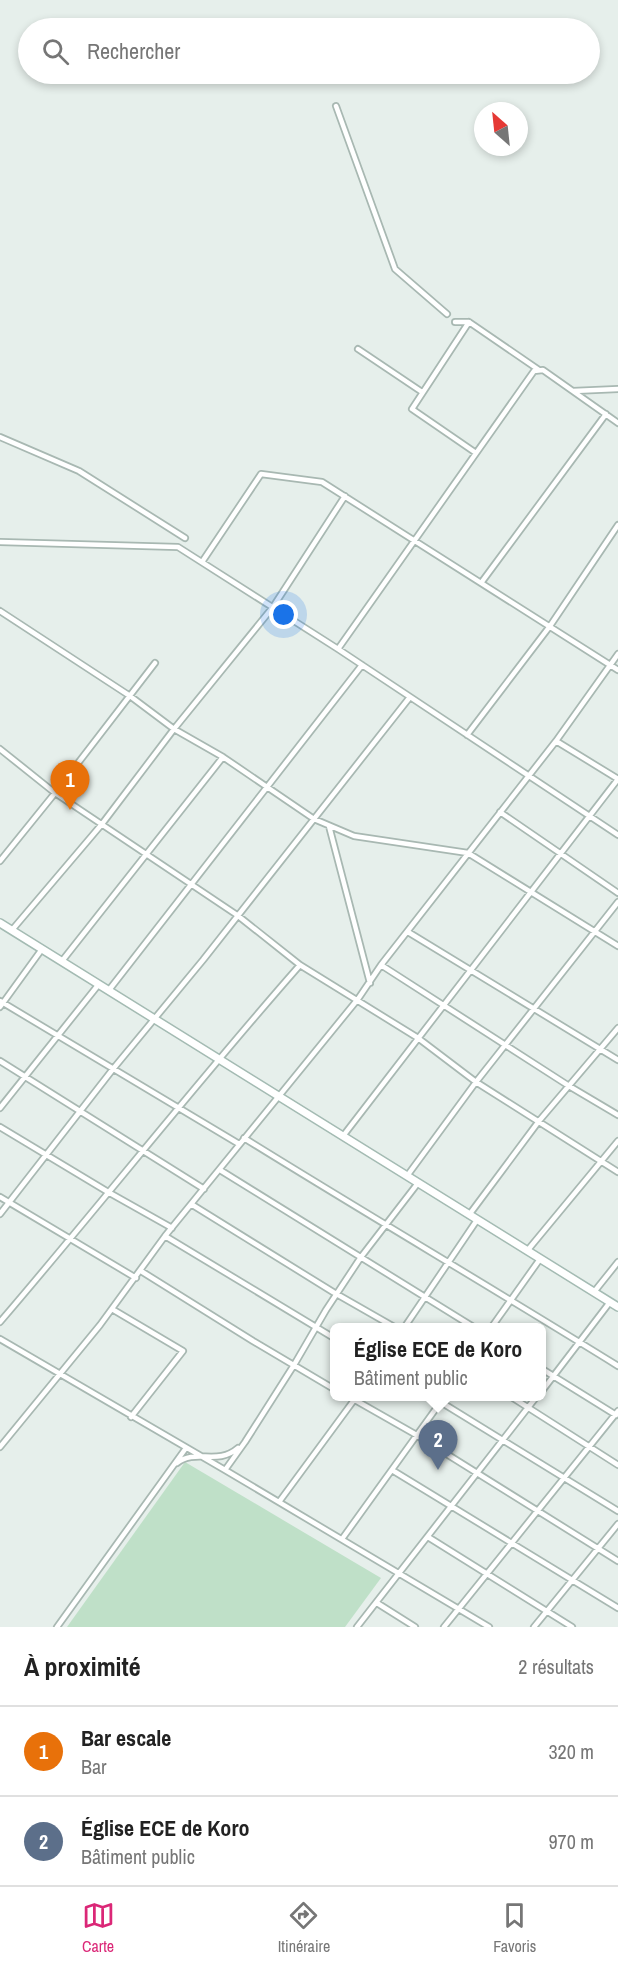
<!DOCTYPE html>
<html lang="fr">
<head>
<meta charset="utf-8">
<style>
	body { margin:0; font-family:"Archivo Narrow",sans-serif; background:#f2f2f2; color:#222 }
	.compass { position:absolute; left:474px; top:102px; width:54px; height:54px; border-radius:50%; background:#fff; box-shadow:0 3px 9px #0003; rotate:333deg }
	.you { position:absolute; left:284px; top:615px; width:21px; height:21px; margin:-15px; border:4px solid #fff; border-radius:50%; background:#1a73e8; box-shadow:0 0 0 9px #1a73e833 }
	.badge { display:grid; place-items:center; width:39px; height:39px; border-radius:50%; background:#db2777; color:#fff; font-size:20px; font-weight:700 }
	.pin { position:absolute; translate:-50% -50px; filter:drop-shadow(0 2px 3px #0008) }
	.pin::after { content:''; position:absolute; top:32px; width:21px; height:18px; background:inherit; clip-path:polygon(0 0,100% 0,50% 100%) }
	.popup { position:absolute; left:330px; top:1323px; width:216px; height:78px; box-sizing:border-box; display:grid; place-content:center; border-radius:9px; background:#fff; filter:drop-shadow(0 2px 4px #0005); font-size:20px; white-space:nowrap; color:#767676 }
	.popup b { font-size:22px; color:#222 }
	.popup::after { content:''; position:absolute; left:50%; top:100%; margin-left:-12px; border:12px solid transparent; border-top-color:#fff }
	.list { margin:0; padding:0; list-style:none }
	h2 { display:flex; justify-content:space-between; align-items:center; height:78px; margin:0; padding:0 24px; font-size:26px }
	h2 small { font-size:20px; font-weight:400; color:#767676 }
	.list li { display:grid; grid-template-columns:39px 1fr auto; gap:18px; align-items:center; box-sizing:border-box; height:90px; padding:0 24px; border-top:2px solid #e0e0e0 }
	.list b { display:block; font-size:22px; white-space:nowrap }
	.list p { margin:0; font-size:20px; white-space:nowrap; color:#767676 }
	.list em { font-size:20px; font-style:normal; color:#767676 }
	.icon { flex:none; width:33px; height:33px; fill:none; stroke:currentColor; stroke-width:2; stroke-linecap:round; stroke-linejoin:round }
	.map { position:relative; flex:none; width:618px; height:1627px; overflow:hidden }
	.search { position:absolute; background:#fff; box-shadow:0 3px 9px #0003; left:18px; right:18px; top:18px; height:66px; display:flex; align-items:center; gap:15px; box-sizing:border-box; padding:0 21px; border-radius:33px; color:#767676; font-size:22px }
	.sheet { height:258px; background:#fff }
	nav { display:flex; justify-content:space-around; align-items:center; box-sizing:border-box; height:84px; border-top:2px solid #e0e0e0; background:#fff; font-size:16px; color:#767676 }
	nav a { display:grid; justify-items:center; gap:3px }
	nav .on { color:#db2777 }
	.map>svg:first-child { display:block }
</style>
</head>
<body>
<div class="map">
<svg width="618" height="1627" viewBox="0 0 618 1627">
	<rect width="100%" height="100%" fill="#e6efeb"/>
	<path fill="#bfe0c8" d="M185,1462L381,1578L345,1627H67Z"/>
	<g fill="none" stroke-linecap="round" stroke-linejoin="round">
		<defs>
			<path id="street" d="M336,106L395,269L447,314
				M455,322H469L539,370
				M469,322L412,409L476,453
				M358,349L422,392
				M573,391L618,389
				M0,437L79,471L185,538
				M0,542L178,547L338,649L618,835
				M202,562L261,474L322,482L618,670
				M481,583L606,414
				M0,611L130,696L174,729L223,757L314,819L354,836L468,853L618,946
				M338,649L534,371L543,370L618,423
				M618,654L556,741L618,779
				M467,735L550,626L618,525
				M0,749L55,793L237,915L300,965L418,1038L476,1082L618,1172
				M500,812L618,893
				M329,826L370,983
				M0,861L55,793L155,663
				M12,930L102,824L174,729L273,607L345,496
				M408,932L618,1060
				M62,961L223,757
				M381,965L569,1086L618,1115
				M109,990L362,665
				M0,1001L239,1144
				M0,1007L42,949
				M0,1061L204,1189
				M0,1108L99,984
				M0,1127L108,1192L172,1228
				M343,1136L618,779
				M244,1138C368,1215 494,1289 618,1366
				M220,1170L475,1328
				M407,1176L476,1082L618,902
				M0,1197L136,1278
				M191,1204L333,1292L396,1328
				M0,1214L113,1069L203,960L410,697
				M469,1215L539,1121L618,1028
				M165,1236L334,1338
				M527,1251L618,1141
				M141,1271L253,1341L334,1389
				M594,1292L618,1262
				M112,1309L183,1351L131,1417
				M0,1322C101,1204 197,1082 300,965
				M404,1328L477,1220
				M491,1328L540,1259
				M0,1339L225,1470L489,1627
				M542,1369L616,1415
				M542,1391L610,1302
				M348,1396L413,1433L618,1561
				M431,1396L618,1511
				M510,1396L618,1465
				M0,1447L100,1325L165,1236L358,999L381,965L556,741
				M177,1463C196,1448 217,1466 238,1448
				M225,1470L245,1442L294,1365L326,1310L361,1257L418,1183
				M392,1470L618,1608
				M279,1502L357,1396
				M428,1537L572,1627
				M342,1539L445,1396
				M377,1603L415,1627
				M57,1627L186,1448
				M357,1627L537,1396
				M444,1627L618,1411
				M534,1627L618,1524"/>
			<path id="secondary" d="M0,923L618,1307"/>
		</defs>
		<use href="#street" stroke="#a8b8b2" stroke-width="8"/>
		<use href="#secondary" stroke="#a4bbb3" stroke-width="10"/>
		<use href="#street" stroke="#fff" stroke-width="4.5"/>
		<use href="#secondary" stroke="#fff" stroke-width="7"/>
	</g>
</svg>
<svg class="compass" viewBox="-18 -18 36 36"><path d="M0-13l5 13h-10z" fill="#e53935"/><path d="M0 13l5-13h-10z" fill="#767676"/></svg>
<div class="you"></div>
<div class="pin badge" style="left:70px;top:810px;background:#e8710a">1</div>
<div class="pin badge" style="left:438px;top:1470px;background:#5c6f8a">2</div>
<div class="popup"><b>Église ECE de Koro</b>Bâtiment public</div>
<div class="search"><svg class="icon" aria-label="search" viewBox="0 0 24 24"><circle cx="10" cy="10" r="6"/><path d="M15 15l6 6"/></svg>Rechercher</div>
</div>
<section class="sheet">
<h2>À proximité<small>2 résultats</small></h2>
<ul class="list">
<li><span class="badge" style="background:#e8710a">1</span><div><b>Bar escale</b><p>Bar</p></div><em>320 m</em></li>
<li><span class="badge" style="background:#5c6f8a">2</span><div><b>Église ECE de Koro</b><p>Bâtiment public</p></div><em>970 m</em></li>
</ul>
</section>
<nav>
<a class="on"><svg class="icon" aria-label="map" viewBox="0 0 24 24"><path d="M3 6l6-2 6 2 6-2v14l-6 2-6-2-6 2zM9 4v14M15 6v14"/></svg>Carte</a>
<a><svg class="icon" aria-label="directions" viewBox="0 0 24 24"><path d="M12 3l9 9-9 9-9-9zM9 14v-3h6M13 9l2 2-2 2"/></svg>Itinéraire</a>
<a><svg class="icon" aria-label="saved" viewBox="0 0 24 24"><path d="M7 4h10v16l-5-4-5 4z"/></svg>Favoris</a>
</nav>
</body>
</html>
